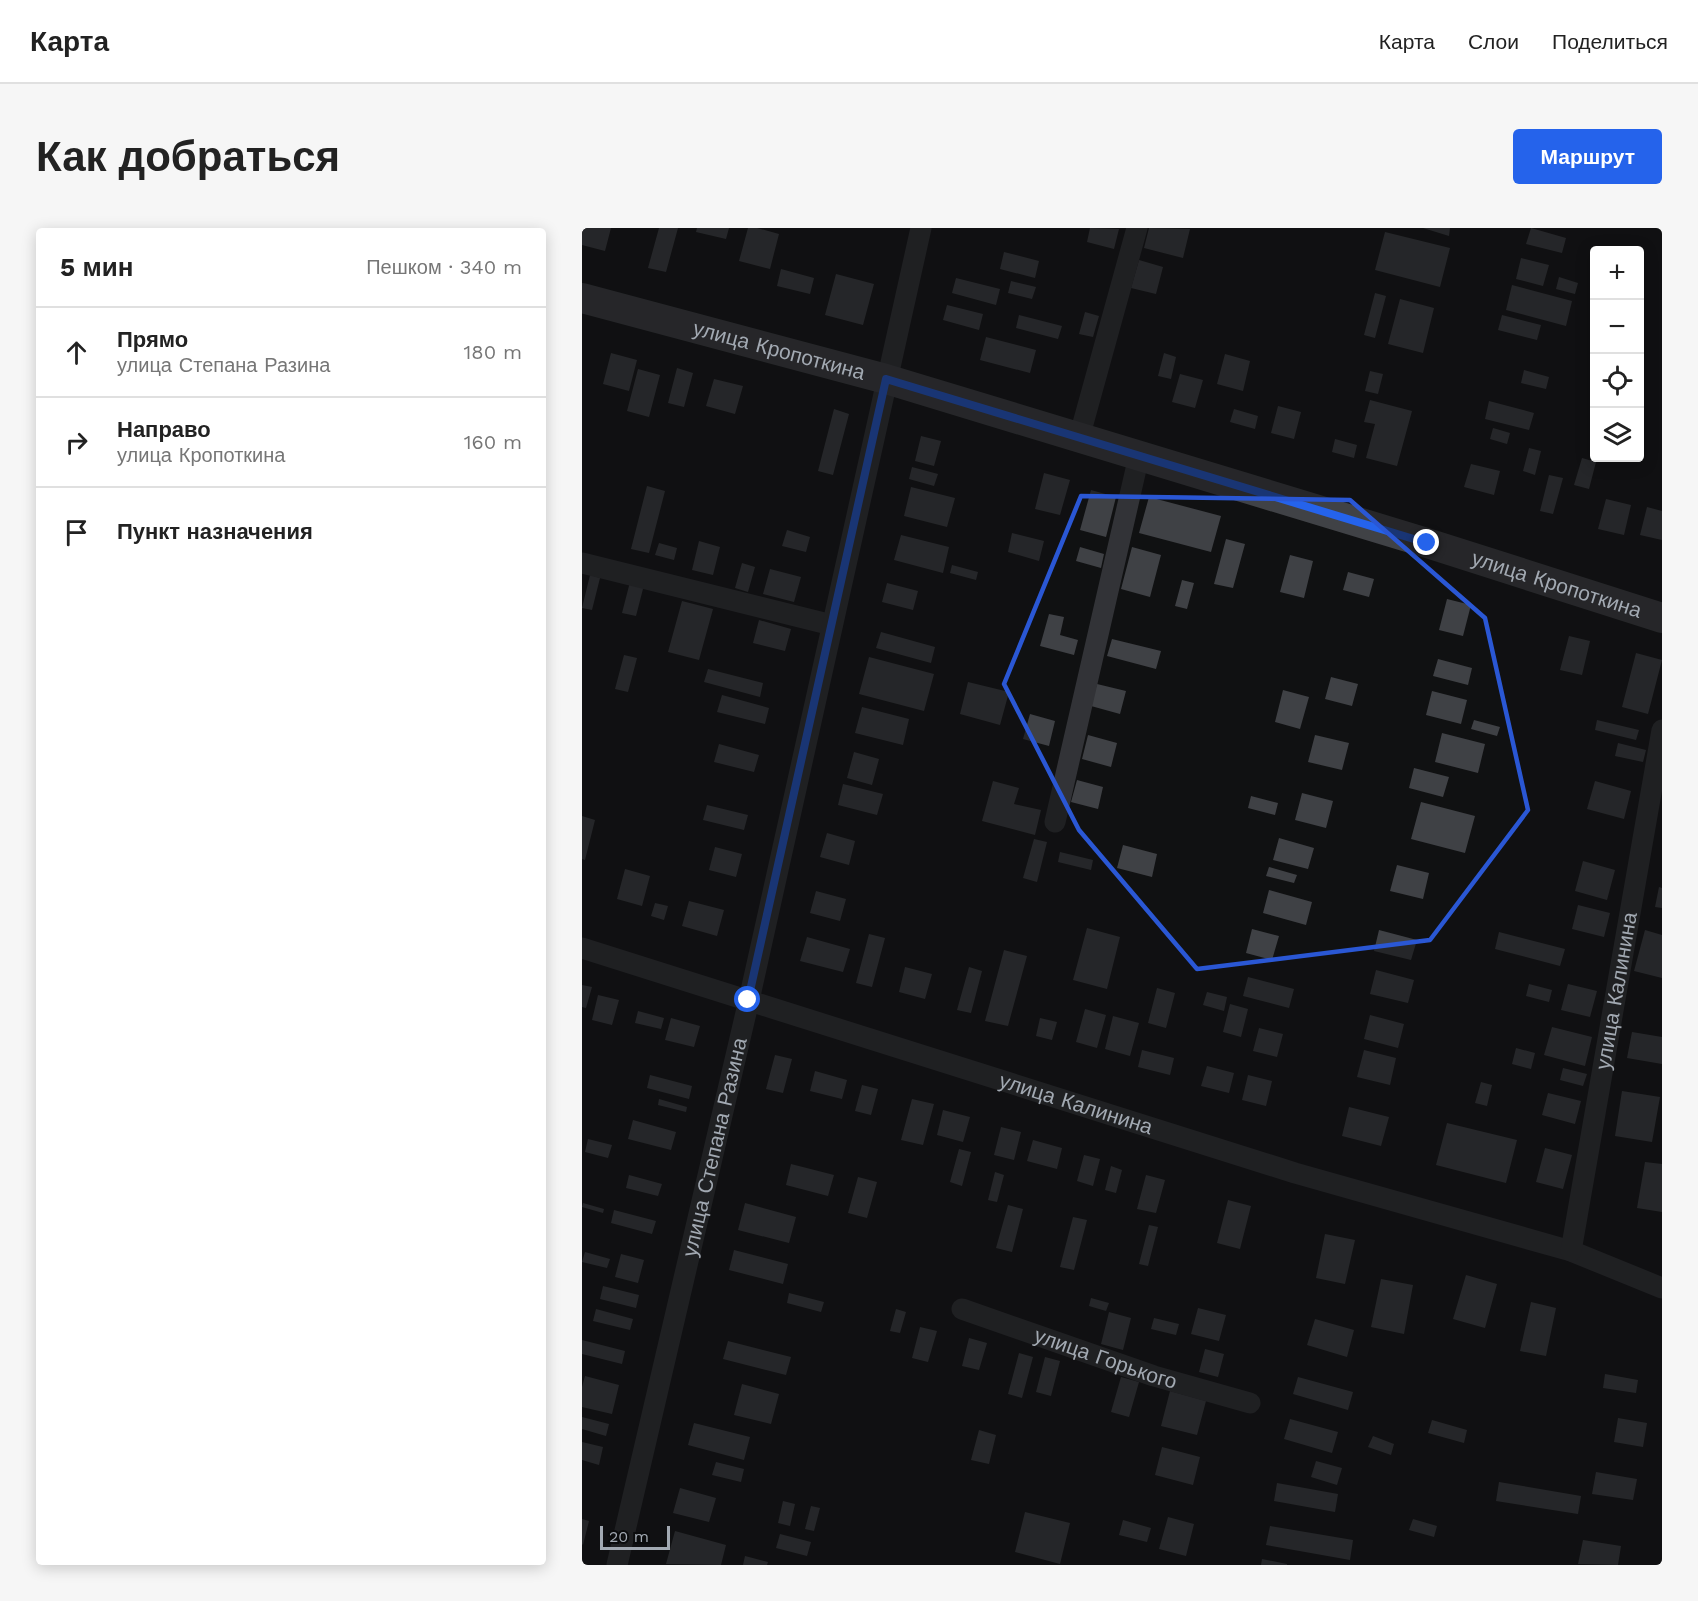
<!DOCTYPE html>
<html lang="ru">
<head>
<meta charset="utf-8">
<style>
	body { margin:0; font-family:"Work Sans",sans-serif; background:#f6f6f6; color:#222 }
	.controls { position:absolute; right:18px; top:18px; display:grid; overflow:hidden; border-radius:6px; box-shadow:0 3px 15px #0003 }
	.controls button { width:54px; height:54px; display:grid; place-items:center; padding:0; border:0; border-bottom:2px solid #e0e0e0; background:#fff; color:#222; font:30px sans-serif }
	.scale { position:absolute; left:18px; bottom:15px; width:70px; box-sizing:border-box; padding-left:6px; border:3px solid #a2a9b2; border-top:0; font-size:16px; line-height:21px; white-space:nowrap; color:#a2a9b2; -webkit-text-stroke:4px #0b0c0d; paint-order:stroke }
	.stop { position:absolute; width:18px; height:18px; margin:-14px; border:4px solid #2563eb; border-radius:50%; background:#fff }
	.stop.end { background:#2563eb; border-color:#fff; box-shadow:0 2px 6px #0008 }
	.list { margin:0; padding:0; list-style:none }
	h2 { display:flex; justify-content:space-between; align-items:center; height:78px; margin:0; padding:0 24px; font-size:26px }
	h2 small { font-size:20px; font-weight:400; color:#767676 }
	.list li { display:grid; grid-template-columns:39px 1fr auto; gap:18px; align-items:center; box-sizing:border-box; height:90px; padding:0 24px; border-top:2px solid #e0e0e0 }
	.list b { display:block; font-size:22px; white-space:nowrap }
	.list p { margin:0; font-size:20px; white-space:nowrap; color:#767676 }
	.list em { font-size:20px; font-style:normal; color:#767676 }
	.icon { flex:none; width:33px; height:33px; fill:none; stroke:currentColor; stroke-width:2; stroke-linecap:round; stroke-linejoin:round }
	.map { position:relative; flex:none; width:1080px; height:1337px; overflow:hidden; border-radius:6px }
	header { display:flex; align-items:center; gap:36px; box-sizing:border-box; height:84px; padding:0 30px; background:#fff; border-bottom:2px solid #e0e0e0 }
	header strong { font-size:28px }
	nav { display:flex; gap:33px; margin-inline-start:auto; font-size:21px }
	.intro { display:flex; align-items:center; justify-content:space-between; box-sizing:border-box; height:144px; padding:0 36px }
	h1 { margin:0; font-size:42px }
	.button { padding:15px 27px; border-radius:6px; background:#2563eb; color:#fff; font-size:21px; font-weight:700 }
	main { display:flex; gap:36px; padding:0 36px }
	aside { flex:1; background:#fff; border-radius:6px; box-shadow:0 3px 15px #0003 }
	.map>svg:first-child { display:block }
</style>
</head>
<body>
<header>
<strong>Карта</strong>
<nav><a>Карта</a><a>Слои</a><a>Поделиться</a></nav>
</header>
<div class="intro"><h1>Как добраться</h1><a class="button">Маршрут</a></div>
<main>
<aside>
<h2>5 мин<small>Пешком · 340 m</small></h2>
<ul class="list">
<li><svg class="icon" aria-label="ahead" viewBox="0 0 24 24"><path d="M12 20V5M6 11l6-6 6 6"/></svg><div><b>Прямо</b><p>улица Степана Разина</p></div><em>180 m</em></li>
<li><svg class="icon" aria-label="right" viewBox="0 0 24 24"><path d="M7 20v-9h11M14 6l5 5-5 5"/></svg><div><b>Направо</b><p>улица Кропоткина</p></div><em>160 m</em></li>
<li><svg class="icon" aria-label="arrive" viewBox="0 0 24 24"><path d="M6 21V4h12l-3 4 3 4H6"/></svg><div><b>Пункт назначения</b></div></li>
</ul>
</aside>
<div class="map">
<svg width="1080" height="1337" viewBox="0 0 1080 1337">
	<rect width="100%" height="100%" fill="#101112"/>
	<path fill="#3f4145" d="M0,0H29L23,23L0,17Z
		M77,0H96L84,44L66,40Z
		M115,0H147L144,11L114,4Z
		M166,0H175L197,6L188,41L157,33Z
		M508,0L537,1L532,21L505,14Z
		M567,0L608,1L601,30L562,20Z
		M841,0H868L867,8Z
		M949,0L984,10L980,25L944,16Z
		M803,4L868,20L858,59L793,42Z
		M422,24L457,33L453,50L418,41Z
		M939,30L967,37L961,58L934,51Z
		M557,32L581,39L574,66L549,60Z
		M199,41L232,50L228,66L195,58Z
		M254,46L292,56L281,97L243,87Z
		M977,49L996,55L993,66L974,61Z
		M374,50L418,61L414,77L370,65Z
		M429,53L454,59L450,71L426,65Z
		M930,57L990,73L984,98L924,82Z
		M793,65L804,68L793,110L782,107Z
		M818,71L852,80L841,125L806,116Z
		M365,77L401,86L397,102L361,92Z
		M503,84L517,88L511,109L497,106Z
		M437,87L480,98L476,111L434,100Z
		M920,87L959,97L955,112L916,102Z
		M404,109L454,122L448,145L398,132Z
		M29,125L55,132L47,163L21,156Z
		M582,125L594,129L589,151L576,148Z
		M643,126L668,133L661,163L635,156Z
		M95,140L111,145L102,179L86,175Z
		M56,141L78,147L67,189L45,183Z
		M942,142L967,149L964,161L939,155Z
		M788,143L801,146L796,166L783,163Z
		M598,146L621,152L613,180L590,174Z
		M132,151L161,158L153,186L124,178Z
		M788,172L830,183L815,238L784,230L793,196L782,194Z
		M907,173L952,185L947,202L903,191Z
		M696,178L719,184L712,211L689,205Z
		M252,181L267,186L251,247L236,243Z
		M652,181L676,188L673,201L648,194Z
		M911,200L928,205L925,216L908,211Z
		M339,208L359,213L352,238L333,233Z
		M753,211L775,217L772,230L750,224Z
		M947,220L959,223L953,247L941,243Z
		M1000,230L1014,234L1007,261L992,257Z
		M889,236L918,243L912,267L882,259Z
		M330,239L356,246L352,258L327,251Z
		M462,245L488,252L478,287L453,281Z
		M967,247L981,250L971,286L958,283Z
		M65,258L83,263L67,325L49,321Z
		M329,259L373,270L365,299L322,288Z
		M509,262L534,269L524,309L498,302Z
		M567,269L639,288L629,324L557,305Z
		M1024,271L1049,277L1042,307L1016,301Z
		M1065,279L1080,283V312L1058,307Z
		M205,302L228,309L224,324L200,318Z
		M430,305L462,313L457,333L426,324Z
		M319,307L367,319L361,345L312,332Z
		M644,311L663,316L651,360L632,356Z
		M117,313L138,319L131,347L110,342Z
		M77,315L95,320L92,332L73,327Z
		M498,319L522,326L519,340L494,333Z
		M550,319L579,327L568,369L539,361Z
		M708,327L731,333L722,370L698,364Z
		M160,335L173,339L166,364L153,360Z
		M370,337L396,344L394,352L368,345Z
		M188,341L219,349L212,374L181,366Z
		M766,344L792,351L787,369L761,362Z
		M8,347L18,350L10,382L0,380Z
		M600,352L612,355L605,381L593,378Z
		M48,354L62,357L54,388L40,385Z
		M305,355L336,363L331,382L300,374Z
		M865,371L889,377L881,408L857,402Z
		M100,373L131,381L117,432L86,424Z
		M467,386L482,389L478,407L496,412L492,427L458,418Z
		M177,392L209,401L203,423L171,415Z
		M299,404L353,419L349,435L294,420Z
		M987,408L1008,413L1000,447L978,442Z
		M530,411L579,423L574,441L525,428Z
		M1054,425L1080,432L1066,486L1040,479Z
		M42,427L55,430L46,464L33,461Z
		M287,429L352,446L342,483L277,466Z
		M856,431L890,440L886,457L851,448Z
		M126,441L181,455L178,469L122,454Z
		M749,449L776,456L770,478L743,471Z
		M386,454L427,464L418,497L378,486Z
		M515,456L544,463L538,486L509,478Z
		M701,462L727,469L718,501L693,494Z
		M850,463L885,472L879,496L844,487Z
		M140,467L187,480L183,496L135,484Z
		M280,479L327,491L321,517L273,505Z
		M448,486L473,493L467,518L441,511Z
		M892,492L918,499L915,508L889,501Z
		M1015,492L1057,502L1054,512L1013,502Z
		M860,505L903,516L896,545L853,534Z
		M506,507L535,515L529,539L500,531Z
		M733,507L767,515L760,542L726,534Z
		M1036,515L1064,522L1061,534L1033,528Z
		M137,516L177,527L172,544L132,534Z
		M272,524L297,531L290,557L265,550Z
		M832,540L867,549L861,569L827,560Z
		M495,552L521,559L516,581L489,574Z
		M411,553L437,560L432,576L459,582L453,607L400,593Z
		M1013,553L1049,563L1042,591L1005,581Z
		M261,556L301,566L295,587L256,577Z
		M720,565L751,573L744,600L713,592Z
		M669,568L696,575L693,587L666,580Z
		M839,574L893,588L883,625L829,611Z
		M125,577L166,587L162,602L121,592Z
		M0,588L13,592L3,632L0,631Z
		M245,605L273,613L267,637L238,629Z
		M697,610L732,620L726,641L691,632Z
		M452,611L465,614L455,654L441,650Z
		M541,617L575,626L570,649L535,640Z
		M133,619L160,626L154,649L127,642Z
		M478,624L511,632L509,642L476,634Z
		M1001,633L1033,642L1025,672L993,663Z
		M815,637L847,645L841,671L808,663Z
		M687,639L715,647L712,655L684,648Z
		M43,641L68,648L60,678L35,671Z
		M1077,659L1080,660V680L1073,679Z
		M687,662L730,674L724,697L681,685Z
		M234,663L264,671L258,693L228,685Z
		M107,673L142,682L135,708L100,698Z
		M73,675L86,678L82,692L69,688Z
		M996,677L1028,685L1022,709L990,701Z
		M505,700L538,709L525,761L491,752Z
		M670,701L697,708L690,732L664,725Z
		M797,702L835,712L829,732L792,723Z
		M1063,702L1080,707V750L1052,743Z
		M917,704L983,721L978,738L913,721Z
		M287,706L303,710L290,759L274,755Z
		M225,709L268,721L261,744L218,733Z
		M422,722L445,728L426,798L403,793Z
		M323,739L350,746L343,771L317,764Z
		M387,739L400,743L389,785L375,782Z
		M794,742L832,752L826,775L788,766Z
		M666,749L712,761L707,780L661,768Z
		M947,756L970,762L967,774L944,768Z
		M986,756L1015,763L1008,789L979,782Z
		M0,757L10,759L4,780L0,779Z
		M575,760L593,765L584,800L566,795Z
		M625,764L645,769L642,783L621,777Z
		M16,767L37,772L30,797L10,792Z
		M648,776L666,781L659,809L641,804Z
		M503,781L524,787L515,820L494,814Z
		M56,783L82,790L79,801L53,795Z
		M788,787L822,796L816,820L782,811Z
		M531,788L557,795L548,828L523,821Z
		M89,790L118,798L112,819L83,812Z
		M458,790L475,794L470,812L454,808Z
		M970,799L1010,809L1003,838L962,827Z
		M677,800L701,806L695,829L671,823Z
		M1050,804L1080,809V836L1045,830Z
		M934,820L953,825L949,841L930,836Z
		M560,822L592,830L588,847L556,839Z
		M782,822L814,830L808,857L775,849Z
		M193,827L210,831L201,865L184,861Z
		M625,838L652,845L647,865L619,858Z
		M981,840L1005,846L1001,858L978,852Z
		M233,843L265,852L260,871L228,863Z
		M68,847L110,858L107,871L65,860Z
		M666,847L690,853L684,878L660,872Z
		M899,854L910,857L905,878L893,875Z
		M280,857L296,861L289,887L273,883Z
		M1040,863L1078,869L1070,914L1033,908Z
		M966,865L999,873L993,896L960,887Z
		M77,871L105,879L104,884L76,877Z
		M330,871L352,876L341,917L319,912Z
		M767,879L807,889L799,918L760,908Z
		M361,882L388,889L381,914L355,907Z
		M51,892L94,904L89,922L46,911Z
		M865,895L935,912L924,955L854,937Z
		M419,899L439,904L432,932L412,927Z
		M6,911L30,917L26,930L3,924Z
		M451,912L480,920L475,941L445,933Z
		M963,920L990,927L981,961L954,954Z
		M377,921L389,924L380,958L368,954Z
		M502,927L518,931L511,958L495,953Z
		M1063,934L1080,936V984L1055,980Z
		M209,936L252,947L246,968L204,957Z
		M529,938L540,942L534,965L523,962Z
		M413,944L422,947L415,974L406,972Z
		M47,947L80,956L76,968L44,960Z
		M564,947L583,952L574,985L555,981Z
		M276,949L295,954L285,990L266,985Z
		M646,972L669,978L658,1021L635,1015Z
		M1,975L22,981L21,985L0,979Z
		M163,975L214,989L207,1015L156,1002Z
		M426,977L441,981L430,1024L414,1020Z
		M32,982L74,993L70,1006L29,995Z
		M491,989L505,992L492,1042L478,1039Z
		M567,997L576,999L566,1038L557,1036Z
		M743,1006L773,1012L763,1056L734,1050Z
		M152,1022L206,1036L201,1056L147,1042Z
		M3,1024L28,1031L25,1040L0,1034Z
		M39,1026L62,1032L56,1055L33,1049Z
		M884,1047L915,1056L903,1100L871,1091Z
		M799,1051L831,1057L822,1106L789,1099Z
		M21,1058L57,1067L54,1080L18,1071Z
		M207,1065L242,1074L239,1084L205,1075Z
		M509,1070L527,1075L524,1083L507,1078Z
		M949,1074L974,1080L964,1128L938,1123Z
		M616,1080L644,1087L637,1113L609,1106Z
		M14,1081L51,1091L48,1102L11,1093Z
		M314,1081L324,1084L318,1105L308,1103Z
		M527,1084L549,1090L541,1122L519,1116Z
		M572,1090L597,1096L594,1107L569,1101Z
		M733,1091L772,1102L765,1129L725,1117Z
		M338,1099L355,1103L346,1134L330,1130Z
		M387,1110L405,1115L397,1142L380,1138Z
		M0,1112L43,1123L40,1136L0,1126Z
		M146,1113L209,1129L204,1147L141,1131Z
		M623,1121L642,1126L636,1149L617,1144Z
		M437,1125L451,1129L440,1170L426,1166Z
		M463,1129L478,1133L469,1168L454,1164Z
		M1023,1146L1056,1152L1054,1165L1021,1160Z
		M3,1148L37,1157L30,1186L0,1179V1159Z
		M539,1149L557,1154L547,1189L529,1184Z
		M716,1149L771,1164L766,1182L711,1166Z
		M160,1156L197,1166L189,1196L152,1187Z
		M588,1163L624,1173L615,1207L579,1198Z
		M0,1189L27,1196L24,1208L0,1201Z
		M1036,1190L1065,1195L1061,1219L1032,1214Z
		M708,1191L756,1204L750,1225L702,1211Z
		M850,1192L885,1202L882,1215L846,1205Z
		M112,1195L168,1209L162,1232L106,1217Z
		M397,1202L414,1207L407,1236L389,1232Z
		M791,1208L812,1216L809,1227L786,1219Z
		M0,1214L21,1219L17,1237L0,1232Z
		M580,1219L618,1229L611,1257L573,1247Z
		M734,1233L760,1240L755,1257L729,1249Z
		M134,1234L162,1241L159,1254L130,1247Z
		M1014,1244L1055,1251L1051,1272L1010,1266Z
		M917,1254L999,1268L996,1286L914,1273Z
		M695,1255L756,1266L753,1284L692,1273Z
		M98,1260L134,1270L127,1294L91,1285Z
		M201,1273L213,1276L208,1298L196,1295Z
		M229,1278L238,1280L232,1303L223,1301Z
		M443,1284L488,1295L478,1336L433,1324Z
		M586,1289L612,1296L604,1328L577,1321Z
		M0,1291L7,1293L1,1317L0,1316Z
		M831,1291L855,1298L852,1309L827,1302Z
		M541,1292L569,1300L565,1314L537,1307Z
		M688,1298L771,1312L768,1332L684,1317Z
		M93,1303L144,1317L139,1337L84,1336Z
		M198,1306L229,1314L225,1328L194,1320Z
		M1001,1312L1039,1318L1036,1337L996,1336Z
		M163,1328L186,1334L185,1337H161Z
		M680,1331L705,1336V1337H679Z"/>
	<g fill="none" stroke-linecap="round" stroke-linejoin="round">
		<g stroke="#323337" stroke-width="21">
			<path d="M497,210L555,0"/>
			<path d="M0,335L250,397"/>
			<path d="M473,594L557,228"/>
			<path id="s1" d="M0,720L713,945L989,1023L1080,1060"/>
			<path id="s2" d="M989,1023L1080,502"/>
			<path id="s3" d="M380,1081L572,1148L668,1175"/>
			<path id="s4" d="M35,1337L167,772L339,0"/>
		</g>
		<path stroke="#404246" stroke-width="30" id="s5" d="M0,70L304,151L845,315L1080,390"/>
	</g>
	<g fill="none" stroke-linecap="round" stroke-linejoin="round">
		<path stroke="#2563eb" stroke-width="8" d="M166,772L304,151L845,315"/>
	</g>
	<path d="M0 0H1080V1337H0ZM499,268L768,272L903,390L946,582L848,712L615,741L497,602L422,456Z" fill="#101112" fill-opacity=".55" fill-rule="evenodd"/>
	<path fill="none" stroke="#2a57d4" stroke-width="4.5" stroke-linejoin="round" d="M499,268L768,272L903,390L946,582L848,712L615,741L497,602L422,456Z"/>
	<g text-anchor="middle" stroke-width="4.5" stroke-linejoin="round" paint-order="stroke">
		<g font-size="21" fill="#a2a9b2" stroke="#0b0c0d">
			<text dy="7" stroke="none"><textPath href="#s5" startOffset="204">улица Кропоткина</textPath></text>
			<text dy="7" stroke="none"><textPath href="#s5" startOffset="1016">улица Кропоткина</textPath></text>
			<text dy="7" stroke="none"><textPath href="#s2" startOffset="264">улица Калинина</textPath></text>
			<text dy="7" stroke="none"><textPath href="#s1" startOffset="518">улица Калинина</textPath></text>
			<text dy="7" stroke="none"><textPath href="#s4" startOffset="429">улица Степана Разина</textPath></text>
			<text dy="7" stroke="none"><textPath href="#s3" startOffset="152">улица Горького</textPath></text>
		</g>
	</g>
</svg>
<div class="controls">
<button>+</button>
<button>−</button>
<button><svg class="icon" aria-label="locate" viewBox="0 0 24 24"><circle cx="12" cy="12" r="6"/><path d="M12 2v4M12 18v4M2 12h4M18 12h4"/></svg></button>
<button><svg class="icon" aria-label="layers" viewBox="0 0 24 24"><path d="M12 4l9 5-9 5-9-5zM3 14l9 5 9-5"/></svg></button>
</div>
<div class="scale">20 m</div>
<div class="stop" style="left:166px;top:772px"></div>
<div class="stop end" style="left:845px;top:315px"></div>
</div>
</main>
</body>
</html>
